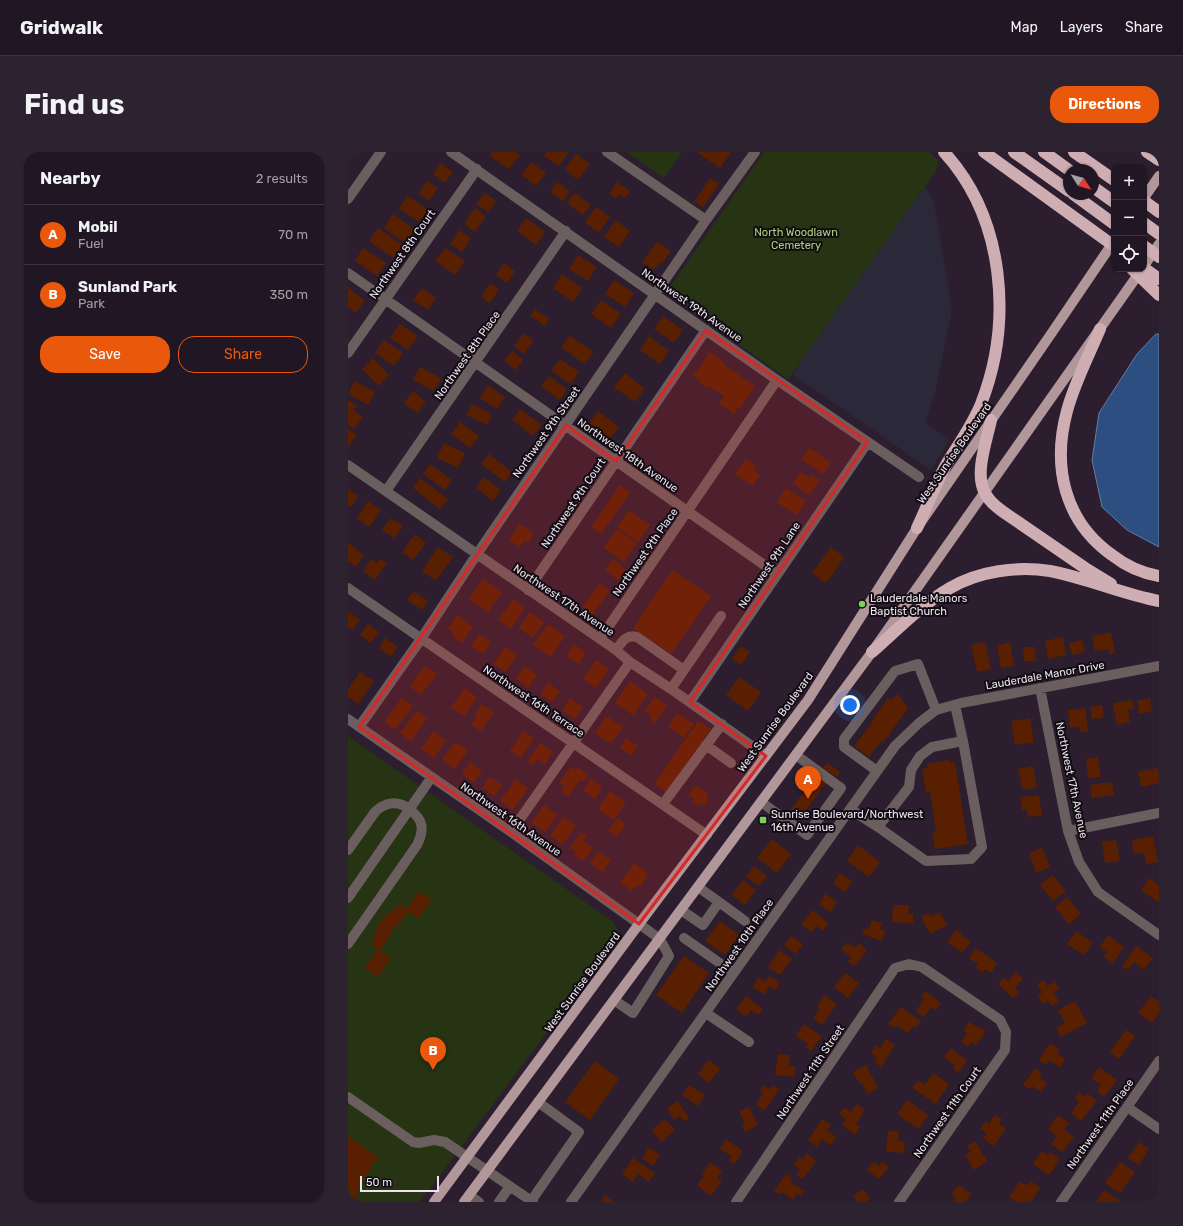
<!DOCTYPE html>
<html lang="en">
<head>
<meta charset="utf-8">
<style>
	body { margin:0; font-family:Rubik,sans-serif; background:#2d2330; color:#f1f3f6 }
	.controls { position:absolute; right:12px; top:12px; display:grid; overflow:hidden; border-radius:8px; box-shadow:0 1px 3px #0004 }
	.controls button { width:36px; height:36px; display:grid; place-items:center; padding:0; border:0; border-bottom:1px solid #3e3541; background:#211623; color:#f1f3f6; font:20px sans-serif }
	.compass { position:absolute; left:715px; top:12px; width:36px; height:36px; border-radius:50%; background:#211623; box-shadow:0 1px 3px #0004; rotate:126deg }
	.scale { position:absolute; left:12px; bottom:10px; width:79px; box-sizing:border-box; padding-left:4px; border:2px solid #ece3ee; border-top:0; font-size:11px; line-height:14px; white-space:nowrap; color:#ece3ee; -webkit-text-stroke:3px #110b12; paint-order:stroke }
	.you { position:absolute; left:502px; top:553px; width:14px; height:14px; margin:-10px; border:3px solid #fff; border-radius:50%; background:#1a73e8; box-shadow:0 0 0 6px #1a73e833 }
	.badge { display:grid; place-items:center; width:26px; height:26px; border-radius:50%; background:#ea580c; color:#fff; font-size:13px; font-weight:700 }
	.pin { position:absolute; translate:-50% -33px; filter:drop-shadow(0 1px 2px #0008) }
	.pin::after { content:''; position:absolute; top:21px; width:14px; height:12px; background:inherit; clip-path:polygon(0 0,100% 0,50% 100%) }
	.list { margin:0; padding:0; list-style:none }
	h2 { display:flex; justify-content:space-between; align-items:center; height:52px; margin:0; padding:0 16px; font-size:17px }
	h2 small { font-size:13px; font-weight:400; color:#a29fa6 }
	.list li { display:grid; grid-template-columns:26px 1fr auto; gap:12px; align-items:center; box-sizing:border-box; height:60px; padding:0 16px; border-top:1px solid #3e3541 }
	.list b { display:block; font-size:15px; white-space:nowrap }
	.list p { margin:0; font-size:13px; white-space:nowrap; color:#a29fa6 }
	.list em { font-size:13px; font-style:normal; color:#a29fa6 }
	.actions { display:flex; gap:8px; padding:12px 16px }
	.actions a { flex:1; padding:9px 0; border:1px solid #ea580c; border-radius:16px; text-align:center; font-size:14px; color:#ea580c }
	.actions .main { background:#ea580c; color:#fff }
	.icon { flex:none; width:22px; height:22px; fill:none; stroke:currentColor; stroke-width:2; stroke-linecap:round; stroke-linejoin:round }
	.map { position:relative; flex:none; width:811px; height:1050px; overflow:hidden; border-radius:16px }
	header { display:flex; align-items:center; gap:24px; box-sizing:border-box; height:56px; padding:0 20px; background:#211623; border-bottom:1px solid #3e3541 }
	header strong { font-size:19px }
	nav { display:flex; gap:22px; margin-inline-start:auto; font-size:14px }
	.intro { display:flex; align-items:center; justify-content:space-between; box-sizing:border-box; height:96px; padding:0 24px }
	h1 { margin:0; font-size:28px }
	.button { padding:10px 18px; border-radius:16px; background:#ea580c; color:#fff; font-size:14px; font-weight:700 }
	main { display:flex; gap:24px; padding:0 24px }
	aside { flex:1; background:#211623; border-radius:16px; box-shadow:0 1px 3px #0004 }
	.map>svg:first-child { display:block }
</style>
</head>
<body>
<header>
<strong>Gridwalk</strong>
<nav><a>Map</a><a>Layers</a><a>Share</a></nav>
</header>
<div class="intro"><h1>Find us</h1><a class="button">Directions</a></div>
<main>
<aside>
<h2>Nearby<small>2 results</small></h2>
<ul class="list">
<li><span class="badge">A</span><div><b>Mobil</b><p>Fuel</p></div><em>70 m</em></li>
<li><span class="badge">B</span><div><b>Sunland Park</b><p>Park</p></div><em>350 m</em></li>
</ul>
<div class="actions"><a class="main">Save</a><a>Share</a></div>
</aside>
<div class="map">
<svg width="811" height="1050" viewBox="0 0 811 1050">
	<rect width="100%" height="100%" fill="#2c1e2f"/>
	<path fill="#2b2939" d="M577,35L586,50L604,158L587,241L577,271L601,288L583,318L444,222Z"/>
	<path fill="#263413" d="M279,0H334L316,26Z
		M416,0H581L591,9L588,19L440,227L318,141Z
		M0,584L264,769L269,776V787L72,1050H0Z"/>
	<path fill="#2d4e80" stroke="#667ba1" d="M808,182H811V395L779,378L754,355L744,308L751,261L789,202Z"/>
	<path fill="#582001" d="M144,0H168L172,3L161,17L142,4Z
		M198,0H221L211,14L196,4Z
		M348,0H383L372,16Z
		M228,2L242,12L230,28L217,17Z
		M183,10L198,21L188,34L174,23Z
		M93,11L105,20L96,31L85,22Z
		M362,26L371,32L355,55L346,50Z
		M79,29L90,36L81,49L71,41Z
		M209,30L222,39L215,49L202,40Z
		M269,30L282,39L277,46L271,43L268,47L261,42Z
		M137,41L148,49L140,60L128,52Z
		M227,41L243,53L235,63L219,51Z
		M60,44L80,58L71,70L51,56Z
		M248,55L262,65L251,81L237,70Z
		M127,56L138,64L127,80L116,72Z
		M45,62L66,77L57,91L36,76Z
		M178,66L197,80L188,93L169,79Z
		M268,68L282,79L271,95L256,85Z
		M30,76L54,93L45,106L21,89Z
		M111,78L123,86L114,100L102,92Z
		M309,90L323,99L314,112L312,110L306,118L294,110Z
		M15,96L38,111L29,124L7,109Z
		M97,96L117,109L107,123L87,109Z
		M230,103L249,115L240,129L221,117Z
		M156,111L167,119L159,131L148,123Z
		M214,122L234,136L225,150L205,136Z
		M266,128L286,141L277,155L257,142Z
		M142,131L151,137L142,151L133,145Z
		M0,136L17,148L8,161L0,155Z
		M74,136L88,146L80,158L65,148Z
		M253,148L273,162L263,176L243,162Z
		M187,157L201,167L197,174L182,164Z
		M315,164L335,178L326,191L306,177Z
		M52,172L70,184L60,198L42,186Z
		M176,181L184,187L183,188L185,190L176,202L166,194Z
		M222,184L246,200L236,212L213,195Z
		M301,184L321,199L312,212L292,198Z
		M36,188L55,201L46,214L27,201Z
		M164,199L175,208L168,218L156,209Z
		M362,200L376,210L375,212L407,234L392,256L391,255L386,262L371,251L376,244L362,235H357L353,232L352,229L345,224Z
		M25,206L41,223L31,234L14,217Z
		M212,207L231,220L223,232L203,219Z
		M72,215L93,226L86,239L65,228Z
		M277,221L297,237L287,250L266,235Z
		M201,224L219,237L212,248L193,234Z
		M7,229L27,240L20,253L0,242Z
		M140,233L157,245L149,257L132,246Z
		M65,239L78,250L69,261L56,251Z
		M0,248L9,254L5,258L15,265L6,277L0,273Z
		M124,252L144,262L139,273L118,263Z
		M172,257L194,273L185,284L164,268Z
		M250,259L271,275L262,286L241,271Z
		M112,270L131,284L122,296L103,282Z
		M0,277L9,283L1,294L0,293Z
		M96,291L117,301L110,316L89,306Z
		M462,296L483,311L475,322L453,307Z
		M141,302L164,320L157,330L133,312Z
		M398,307L409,315L406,318L412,323L405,334L387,322Z
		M82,312L104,328L97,338L75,322Z
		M453,320L462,326L464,323L472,328L461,343L445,331Z
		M136,325L153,338L145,349L128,336Z
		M72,326L100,347L92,357L65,336Z
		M272,333L282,341L253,382L243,375Z
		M438,336L458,349L449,363L429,350Z
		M0,337L10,344L3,355L0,353Z
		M20,349L33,358L21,375L9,366Z
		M281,358L302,373L290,390L269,375Z
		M43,366L55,374L46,386L34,378Z
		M172,372L186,381L180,391L177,388L172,395L161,388Z
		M269,377L289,391L276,410L256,396Z
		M67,382L78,391L65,408L54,400Z
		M0,391L16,403L8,415L0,409Z
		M90,395L105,405L88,429L74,419Z
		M483,395L496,405L485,422L477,431L464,421Z
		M23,407L29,411L32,407L39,411L27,428L15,419Z
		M265,407L278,418L270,428L257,418Z
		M324,418L363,444L323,502L285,476Z
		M135,427L154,440L140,460L121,447Z
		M252,431L262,439L244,463L234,455Z
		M66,439L80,449L74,458L59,448Z
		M165,447L177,456L163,477L150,468Z
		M0,459L12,468L4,478L0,475Z
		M182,460L196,470L185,486L171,476Z
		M109,463L125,475L114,491L104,484L106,481L100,476Z
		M20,472L31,480L23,491L12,483Z
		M200,472L217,484L203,505L185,493Z
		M763,480L767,501L761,502L760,497L747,499L744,484Z
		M131,482L143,490L135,502L123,494Z
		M715,485L718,503L700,507L697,489Z
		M37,486L50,495L43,505L31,496Z
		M734,488L737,500L724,503L721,491Z
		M637,490L643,517L629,520L623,493Z
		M662,490L666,514L653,516L649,493Z
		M226,492L238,501L230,512L218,504Z
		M393,494L402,500L393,513L384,507Z
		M157,495L169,503L158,520L145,512Z
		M675,495H687L688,509H676Z
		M248,508L261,517L248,536L235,527Z
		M77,514L89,522L73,543L62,534Z
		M177,514L189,523L180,536L168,526Z
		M12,520L26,529L10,552L0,545V537Z
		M391,525L413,540L400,559L378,543Z
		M282,529L300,542L285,563L267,551Z
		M200,531L212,539L204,550L192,542Z
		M116,536L129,545L116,564L103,556Z
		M550,542L560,556L535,591L533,589L521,605L506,594L524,571L523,570L540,546L542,548Z
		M307,545L319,554L306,571L302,567L304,564L297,558Z
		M54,546L65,554L47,578L36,570Z
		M222,546L235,555L227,567L214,558Z
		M802,546L804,559L791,562L789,549Z
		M784,548L786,557L780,558L782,570L769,573L765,551Z
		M134,552L146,560L133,579L123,573L129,565L126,563Z
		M754,553L756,566L744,567L742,555Z
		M737,556L740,579L732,580L731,574L722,576L720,558Z
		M69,559L79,567L63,589L52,581Z
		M329,561L346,572L336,586L320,574Z
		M258,564L275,575L263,592L247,581Z
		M682,566L686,590L667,593L663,569Z
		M350,569L363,577L319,641L306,632Z
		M85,579L98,588L86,606L73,597Z
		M175,579L186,586L173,606L162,599Z
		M278,586L290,594L283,604L272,596Z
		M107,590L120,598L107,617L94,608Z
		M192,591L205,600L197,612L190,607L185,613L180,609Z
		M750,605L753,625L740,626L738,607Z
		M601,608V611L607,610L620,692L587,697L584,681L588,680L582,640L578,641L574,617L580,616L579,612Z
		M122,610L134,619L126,631L114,622Z
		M479,611L492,620L489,625L475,616Z
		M223,614L228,618L230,615L240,623L235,630L232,628L220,645L213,640L217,634L211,631Z
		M685,614L689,635L675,638L670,617Z
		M810,616L811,631L793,635L790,620Z
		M470,621L480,628L452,667L442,659Z
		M142,625L154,633L146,644L134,636Z
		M168,627L180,636L165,658L152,649Z
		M243,627L254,635L247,647L235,638Z
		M764,630L766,643L744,646L742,633Z
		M348,633L360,641L358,644L361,647L357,653L353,651L351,654L344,650L346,647L340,643Z
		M262,639L278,650L266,668L250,657Z
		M691,643L694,663L680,665L679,658H674L672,645Z
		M196,653L210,663L197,680L183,671Z
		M215,665L228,674L215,692L202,684Z
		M270,666L278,673L268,685L260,679Z
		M233,680L239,684L235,689L245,696L236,709L226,703L228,700L222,696Z
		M805,684L810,710L798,712L796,700L786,702L784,688Z
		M424,687L443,702L429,721L409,706Z
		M768,688L772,709L757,711L754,690Z
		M510,693L532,710L521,725L499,709Z
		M694,696L702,715L688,721L681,701Z
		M250,700L263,708L254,720L242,711Z
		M286,711L299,720L297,722L300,724L292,735L289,733L284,739L272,731Z
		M406,714L419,724L411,734L398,725Z
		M492,721L504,729L497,740L485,731Z
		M704,723L718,739L705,749L692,733Z
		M801,726L811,733V748L810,750L793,738Z
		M395,728L408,738L397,753L384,743Z
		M71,739L84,748L71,766L61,760L45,777L32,799L43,806L30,825L17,816L30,797L24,794L25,788L30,774L33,769L43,759L53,752L58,758Z
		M477,742L489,749L483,760L471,753Z
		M719,745L733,762L721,772L707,755Z
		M545,753H561L560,762H565V771L544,770Z
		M465,758L481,772L474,779L469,774L463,780L453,772Z
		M592,760L599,773L582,782L573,765L580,761L582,765Z
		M524,768L534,771L532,777L537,779L534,789L514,782L517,776L521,777Z
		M372,769L391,783L377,803L357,789Z
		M608,778L623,790L614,801L599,790Z
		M728,779L745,791L736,803L719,792Z
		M760,783L776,795L765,811L756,805L759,800L752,795Z
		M443,784L455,792L448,802L436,794Z
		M500,790L507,796L511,791L519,799L506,814L500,809L503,805L493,797Z
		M788,794L805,806L796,818L786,810L780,818L774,814Z
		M628,796L649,811L643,821L637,817L635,821L628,816L630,812L621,806Z
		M431,798L444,807L432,823L420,815Z
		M336,804L361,821L334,861L308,843Z
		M668,820L675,827L667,836L671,840L665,846L650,832L656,825L660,829Z
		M497,821L511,831L500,846L486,835Z
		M421,824L432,830L428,838L421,835L417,842L405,836L410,825L418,829Z
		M696,828L699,834L707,830L711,838L706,840L711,850L703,854L701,849L694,852L690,843L694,841L689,832Z
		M577,839L593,851L588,858L583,855L576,865L568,859L576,847L573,845Z
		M477,843L489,852L474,873L465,867L472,856L469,854Z
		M398,844L415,857L411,863L403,858L398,865L388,857Z
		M803,844L811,850V861L804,871L790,861Z
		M727,849L739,871L713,885L708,876L717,871L710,858Z
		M553,855L573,869L567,876L565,874L560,881L549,873L547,876L540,872Z
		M621,870L629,875L630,874L638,879L628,893L623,890L619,894L613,890L619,881L615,878Z
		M456,872L474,885L463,899L457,895L460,892L448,883Z
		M778,878L787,884L771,907L762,900Z
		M538,887L547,893L533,915L526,910L529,905L523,901L528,893L532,896Z
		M702,891L711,897L709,901L717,907L712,915L701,908L698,913L691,908Z
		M603,896L619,909L610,921L605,916L607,914L596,905Z
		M430,902L442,903L441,914L448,915L446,925L427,923Z
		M361,908L372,917L361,931L350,922Z
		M247,909L271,927L242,968L217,950Z
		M518,913L530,936L520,942L514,931L512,932L505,920Z
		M751,915L769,928L756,945L749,939L753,933L743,926Z
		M687,916L694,922L692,925L699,931L693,940L684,934L681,937L675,933Z
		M585,921L601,932L588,952L564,936L570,928L577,933Z
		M341,933L357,943L350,954L334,943Z
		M416,933L422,937L425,933L431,938L416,959L408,952L415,942L412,939Z
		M731,940L737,945L739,941L749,949L733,969L723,961L731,950L727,946Z
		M559,948L580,963L571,977L549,962Z
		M330,949L341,966L336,969L332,964L326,968L319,956Z
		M509,952L517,958L508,972L512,975L507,983L494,973L498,967L491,962L496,955L503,960Z
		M401,955L410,973L397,980L394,973L397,972L391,959Z
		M647,963L654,967L651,972L658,976L646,994L635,986L639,981L632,977L638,969L641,972Z
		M710,963L721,971L716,978L726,985L714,1000L703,992L709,984L700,977Z
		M317,967L327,978L314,990L303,978Z
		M474,967L483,973L479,978L488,985L483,993L474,987L469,995L460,988Z
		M540,979L551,980L550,989H557L556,1001L538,999Z
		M0,984L30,1005L10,1035V1044L6,1050H0Z
		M378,987L395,999L386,1012L381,1008L383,1004L372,997Z
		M627,989L639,1009L626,1018L617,1003L623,1000L619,994Z
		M791,990L801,997L791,1013L780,1006Z
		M301,995L312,1003L305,1014L294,1006Z
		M694,999L700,1003L702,1000L712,1007L701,1023L685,1012Z
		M459,1001L468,1009L455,1027L448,1022L452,1017L446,1013L451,1005L454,1008Z
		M285,1006L307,1021L301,1030L290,1022L285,1030L274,1022Z
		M526,1009L531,1014L534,1010L541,1015L531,1027L519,1018Z
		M362,1010L374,1019L369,1026L374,1029L363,1044L349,1033L356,1024L354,1022Z
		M772,1010L787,1020L772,1041L757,1031Z
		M438,1022L445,1027L443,1030L457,1039L453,1044L449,1042L445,1048L434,1040L432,1043L426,1039Z
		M672,1029L679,1034L683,1029L692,1036L683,1050H668L661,1045Z
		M611,1033L623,1042L618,1050H605L608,1046L603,1042Z
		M515,1037L522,1047L518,1050H509L505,1044Z
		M756,1038L772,1049L771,1050H748Z
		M257,1043L267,1050H253Z"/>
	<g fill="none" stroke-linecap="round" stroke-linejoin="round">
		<path stroke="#6b5e5f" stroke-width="10" d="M103,0L429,228L571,325
			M259,0L358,68
			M0,47L33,0
			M0,121L429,422
			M0,201L129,17
			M0,313L268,498L282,510L323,537L418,604
			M38,339L218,79
			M0,436L359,683
			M180,438L358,178
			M252,487L429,228
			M268,498C274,490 278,482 289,485L336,518
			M692,536L720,679L731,710L750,740L811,783
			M323,537L373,464
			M342,550L520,290
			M0,567L163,680L312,787L321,804L285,861L266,848
			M11,575L73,487L129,402L358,68L407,0
			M358,593L383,611
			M529,619L496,595V587L547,519L570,512L588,558
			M413,650L459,683L493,636L448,603
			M315,652L374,572
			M502,657L530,675L561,635L563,618L572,604L584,595L615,589L607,553
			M530,675L578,709L623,707L634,695L615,589
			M720,679L811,661
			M163,680L282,510
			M0,698L27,660C37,650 50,648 61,657C75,667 77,677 69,693L0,792
			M0,746L83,626
			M371,750L397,769
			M333,758L355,773L371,750L350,735
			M336,786L386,821
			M358,861L401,890
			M0,945L65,990L71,991L86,988L97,990L185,1050
			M779,955L811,977
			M121,1043L131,1050
			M183,1049L231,980L190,950
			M151,1050L162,1034
			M223,1050L547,594L571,571L588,558L613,551L811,514
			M388,1050L547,816L561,812L574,815L652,868L658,880L657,898L551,1050
			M713,1050L811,909"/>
		<path stroke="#b1979a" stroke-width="10" d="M796,46L811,24
			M796,114L811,92
			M86,1050L291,772L460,548L569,376L703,182L766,89
			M116,1050L478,562L524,500L794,117"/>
		<path stroke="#ceaeb2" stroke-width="12" d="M636,0L766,94
			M666,0L721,39
			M696,0L721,18
			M726,0L766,28
			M799,0L811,8
			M745,35L766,50
			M725,42L766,72
			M796,49L811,60
			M796,71L811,82
			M796,94L811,105
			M796,116L811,127
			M784,117L811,143
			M752,177C741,203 726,232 719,259C704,314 716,369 764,403C778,414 793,421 811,424
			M643,268C639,288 626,322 637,341C641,349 647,354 654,359L740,418L763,432
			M569,376C579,355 587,333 598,313C610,293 624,274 633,252C665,170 657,67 596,0
			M524,500C549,478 573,453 602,436C631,419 669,414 702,419C739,426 774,442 811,449"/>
	</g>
	<path fill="#d62828" fill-opacity="0.2" stroke="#d62828" stroke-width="3" stroke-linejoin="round" d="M358,178L520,290L342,550L418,604L291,772L11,575L218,273L268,309Z"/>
	<g fill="#7ad157" stroke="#110b12" stroke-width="1.5">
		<circle cx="514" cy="452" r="4"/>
		<rect x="411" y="664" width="8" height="8" rx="2"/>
	</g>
	<g text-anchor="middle" stroke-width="4" stroke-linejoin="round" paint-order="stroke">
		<g font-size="11" fill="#add37b" stroke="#110b12">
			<text x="448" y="84">North Woodlawn<tspan x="448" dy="13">Cemetery</tspan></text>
		</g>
		<g font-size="11" fill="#ece3ee" stroke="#110b12">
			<text transform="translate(54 102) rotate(-55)" y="4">Northwest 8th Court</text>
			<text transform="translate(344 153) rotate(35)" y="4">Northwest 19th Avenue</text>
			<text transform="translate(119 203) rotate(-55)" y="4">Northwest 8th Place</text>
			<text transform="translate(198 280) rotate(-55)" y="4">Northwest 9th Street</text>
			<text transform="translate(606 301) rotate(-55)" y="4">West Sunrise Boulevard</text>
			<text transform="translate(280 303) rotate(35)" y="4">Northwest 18th Avenue</text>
			<text transform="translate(225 351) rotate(-56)" y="4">Northwest 9th Court</text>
			<text transform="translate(297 400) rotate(-55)" y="4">Northwest 9th Place</text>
			<text transform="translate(421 413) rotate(-56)" y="4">Northwest 9th Lane</text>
			<text transform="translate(216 448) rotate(34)" y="4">Northwest 17th Avenue</text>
			<text transform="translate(697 523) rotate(-10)" y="4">Lauderdale Manor Drive</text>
			<text transform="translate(186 549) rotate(34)" y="4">Northwest 16th Terrace</text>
			<text transform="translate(427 570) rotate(-54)" y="4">West Sunrise Boulevard</text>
			<text transform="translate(724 628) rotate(78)" y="4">Northwest 17th Avenue</text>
			<text transform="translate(163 667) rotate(35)" y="4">Northwest 16th Avenue</text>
			<text transform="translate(391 793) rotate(-55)" y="4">Northwest 10th Place</text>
			<text transform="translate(234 830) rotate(-54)" y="4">West Sunrise Boulevard</text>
			<text transform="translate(462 920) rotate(-56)" y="4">Northwest 11th Street</text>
			<text transform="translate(599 960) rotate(-55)" y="4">Northwest 11th Court</text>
			<text transform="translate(752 972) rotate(-55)" y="4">Northwest 11th Place</text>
		</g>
		<g font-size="11" fill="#ece3ee" stroke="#110b12" text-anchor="start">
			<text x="522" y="450">Lauderdale Manors<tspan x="522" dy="13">Baptist Church</tspan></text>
			<text x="423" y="666">Sunrise Boulevard/Northwest<tspan x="423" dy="13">16th Avenue</tspan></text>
		</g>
	</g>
</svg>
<div class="controls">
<button>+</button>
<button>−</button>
<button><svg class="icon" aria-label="locate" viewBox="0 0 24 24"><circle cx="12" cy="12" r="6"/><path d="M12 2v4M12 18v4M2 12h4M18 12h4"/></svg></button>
</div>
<svg class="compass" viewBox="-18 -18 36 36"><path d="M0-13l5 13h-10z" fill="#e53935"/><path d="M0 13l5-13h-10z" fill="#a29fa6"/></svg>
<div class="scale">50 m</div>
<div class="you"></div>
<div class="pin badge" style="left:460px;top:647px">A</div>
<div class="pin badge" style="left:85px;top:918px">B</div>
</div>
</main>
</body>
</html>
